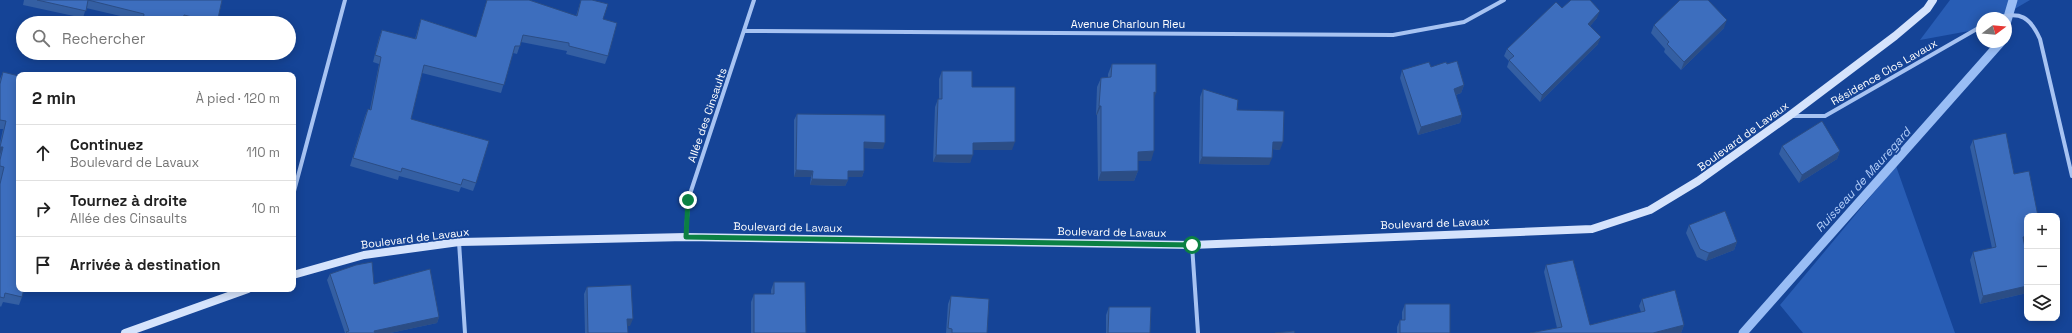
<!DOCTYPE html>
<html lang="fr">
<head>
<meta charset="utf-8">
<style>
	body { margin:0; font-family:"Space Grotesk",sans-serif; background:#f2f2f2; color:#222 }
	.controls { position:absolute; right:12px; bottom:12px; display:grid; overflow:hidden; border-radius:8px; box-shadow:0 2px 10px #0003 }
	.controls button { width:36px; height:36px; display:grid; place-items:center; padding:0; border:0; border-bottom:1px solid #e0e0e0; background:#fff; color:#222; font:20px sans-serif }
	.compass { position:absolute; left:1976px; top:12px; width:36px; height:36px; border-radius:50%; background:#fff; box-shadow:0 2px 10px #0003; rotate:74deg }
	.stop { position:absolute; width:12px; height:12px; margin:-9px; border:3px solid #0b8043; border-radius:50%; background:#fff }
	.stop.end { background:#0b8043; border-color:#fff; box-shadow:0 1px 4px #0008 }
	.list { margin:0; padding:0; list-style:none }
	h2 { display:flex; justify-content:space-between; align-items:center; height:52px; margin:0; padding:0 16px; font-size:17px }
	h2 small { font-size:13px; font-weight:400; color:#767676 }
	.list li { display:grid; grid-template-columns:26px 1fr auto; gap:12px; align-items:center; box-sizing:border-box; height:56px; padding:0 16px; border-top:1px solid #e0e0e0 }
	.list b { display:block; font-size:15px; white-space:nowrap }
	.list p { margin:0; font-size:13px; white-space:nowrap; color:#767676 }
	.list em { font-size:13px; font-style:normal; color:#767676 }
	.icon { flex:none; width:22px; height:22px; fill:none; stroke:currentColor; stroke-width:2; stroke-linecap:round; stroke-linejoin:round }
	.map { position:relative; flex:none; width:2072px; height:333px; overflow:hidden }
	.search { position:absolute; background:#fff; box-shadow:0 2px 10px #0003; left:16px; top:16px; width:280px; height:44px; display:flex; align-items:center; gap:10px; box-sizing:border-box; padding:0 14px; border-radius:22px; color:#767676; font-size:15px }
	.panel { position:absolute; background:#fff; box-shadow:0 2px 10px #0003; left:16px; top:72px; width:280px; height:220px; border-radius:8px }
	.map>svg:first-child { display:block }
</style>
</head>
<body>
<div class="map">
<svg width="2072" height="333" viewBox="0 0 2072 333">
	<rect width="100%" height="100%" fill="#154497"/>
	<path fill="#285db5" d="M1950,0H2030L1999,18H1982V28L1980,29L1920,40Z
		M1896,166L1955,333H1803L1780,305Z"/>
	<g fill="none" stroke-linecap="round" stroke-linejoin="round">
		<path stroke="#99bdf5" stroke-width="9" d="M2006,24L2013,0
			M1743,333L2001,42"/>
		<path stroke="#a7c3f2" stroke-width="4" d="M1996,18C2021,11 2030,17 2040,39L2072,176
			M745,31L1393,35L1464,22L1504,0
			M1790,116H1825L1982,26
			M293,195L345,0
			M686,237L688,200L754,0
			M459,242L465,333
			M1192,245L1198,333"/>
		<path stroke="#d5e3fc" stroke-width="8" d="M293,275L364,255L459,242L686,237L1192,245L1592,229L1650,210L1698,181L1789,116L1895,36L1927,9L1933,0
			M125,333L248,289"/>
	</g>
	<path fill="#345fa3" d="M24,0H222L217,23H185L182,22V23H141L142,21L86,8L83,18L23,5Z
		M487,0H529L576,16L581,0H592L603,19L608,56L605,64L566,54L567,51L521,42L517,54L513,53L501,93L422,73L411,119L476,183L473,191L461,187L459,192L399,176L398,180L350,166L365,116L368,109H370L379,64L373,62L379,38L382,30L415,39L421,19L476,37Z
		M1562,8L1597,18L1590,26L1598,44L1540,102L1507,67L1509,61L1504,56L1507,49Z
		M1654,25L1724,28L1681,70L1664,52L1665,49L1651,33Z
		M1112,64L1154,99L1151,161H1138V171L1134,181H1098L1097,115H1096L1097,87L1101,78L1108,77V74Z
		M1447,64L1464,85L1461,93L1456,95L1462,115L1460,123L1418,135L1400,78L1402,70L1431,67Z
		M942,71L972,87L1012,150H973L970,163L933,162L935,107L938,99H939V79Z
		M3,72L22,297L19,305L3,302L1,307L0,306V143L3,129H0V79Z
		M1203,89L1280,150L1272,149L1269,165L1199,164L1200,97Z
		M797,114L883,149L864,148V171L862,177H848V180L845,186L810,185L811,177H794V120Z
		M1973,140L2014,174L2027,216V243L2024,244L2027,259V293L1980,304L1970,260L1973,252L1992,248L1970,147Z
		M1782,146L1840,151L1837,159L1799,183L1779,154Z
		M1689,225L1737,242L1734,250L1706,261L1697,257L1686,233Z
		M1546,265L1590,325L1641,312L1639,306L1642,299L1684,325L1681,333H1530L1557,328L1544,272Z
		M330,274L374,284L439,317L437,323L390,333H345L327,280Z
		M774,282L806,333H751V302L754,294H771V290Z
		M587,287L630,326H627L628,333H585L584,294Z
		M951,296L987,333H946L948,304Z
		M1405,304L1450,333H1397V327L1400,320H1402V312Z
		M1109,307L1150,333H1106V315Z"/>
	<path fill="#2b4d85" d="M1600,11L1597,18L1586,31L1588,24Z
		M1727,20L1724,28L1681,70L1684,62Z
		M1601,37L1598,44L1540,102L1542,95Z
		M1464,85L1461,93L1452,96L1454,89Z
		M1154,92L1156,93L1153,102Z
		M1099,106H1101L1097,115H1096Z
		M1462,115L1460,123L1418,135L1421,127Z
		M864,142L885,143L883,149L862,148Z
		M1015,142L1012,150H970L973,143Z
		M1273,142H1283L1280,150L1270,149Z
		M0,147H3L0,155Z
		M1154,151L1151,161H1135L1138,152Z
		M1840,151L1837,159L1799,183L1802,175Z
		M936,155H973L970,163L933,162Z
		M1202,157L1272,158L1269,165L1199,164Z
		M796,170L813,171L811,177H794Z
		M848,171H864L862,177H845Z
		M1138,171L1134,181H1098L1101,172Z
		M812,179L848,180L845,186L810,185Z
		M2027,236V243L2020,245L2023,237Z
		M1737,242L1734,250L1706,261L1709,253Z
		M2027,286V293L1980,304L1983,296Z
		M439,317L437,323L390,333H374V331Z
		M627,319H633L630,326H624Z
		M1684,325L1681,333H1653Z"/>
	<path fill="#3d6ebe" stroke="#2b4d85" d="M37,0H222L217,23L184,15L182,23H151L143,21L144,14L88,0L86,11Z
		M487,0H529L577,16L581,0H592L608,4L603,19L617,23L608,56L569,46V43L523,35L520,46H515L504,85L424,65L411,119L489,141L476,183L463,179L461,185L402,168L401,172L353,158L368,109L371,110L381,57L375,55L382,30L416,39L421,19L476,37Z
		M1571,0H1590L1600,11L1588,24L1601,37L1542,95L1509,60L1514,56L1507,49L1556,2L1562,8Z
		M1680,0H1708L1727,20L1684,62L1667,44L1669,42L1654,25Z
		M1457,61L1464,85L1454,89L1462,115L1421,127L1402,70L1429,62L1431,67L1446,62L1447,64Z
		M1112,64H1156V93L1154,92V151L1138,152V171L1101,172V106H1099L1101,78L1111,77Z
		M942,71H972V87H1015V142L973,143V155H936L938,99H942Z
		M3,72L19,76V289H24L22,297L5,293L4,298L0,297V184L4,167L0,166V160L3,147H0L6,121L0,120V84Z
		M1203,89L1238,100L1237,110L1284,111L1283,142H1273L1272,158L1202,157Z
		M797,114L885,115V143L864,142V171H848V180L812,179L813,171L796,170Z
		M1822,121L1840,151L1802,175L1782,146Z
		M2006,133L2014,174L2029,171L2038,216H2027V236L2023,237L2027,259V286L1983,296L1973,252L1996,247L1973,140Z
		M1725,211L1737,242L1709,253L1700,249L1689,225Z
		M1573,260L1590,325L1645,311L1642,299L1675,290L1684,325L1653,333H1530L1562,327L1546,265Z
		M372,262L374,284L430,269L439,317L374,331L375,333H347L346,332L349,331L330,274L356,265Z
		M774,282H805L806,333H754V294H774Z
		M631,285L633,319H627L628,333H588L587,287Z
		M951,296L989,299L987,333H952V329L948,328Z
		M1405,304H1450V333H1400V320H1405Z
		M1109,307H1151L1150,333H1108Z
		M1294,331L1295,333H1275Z"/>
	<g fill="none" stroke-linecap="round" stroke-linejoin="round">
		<path stroke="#0b8043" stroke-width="5" d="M688,200L686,237L1192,245"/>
	</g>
	<g text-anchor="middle" stroke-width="3.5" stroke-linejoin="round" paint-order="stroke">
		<g font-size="11" fill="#fff" stroke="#154497">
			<text x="1128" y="28">Avenue Charloun Rieu</text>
			<text transform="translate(1884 72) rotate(-30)" y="4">Résidence Clos Lavaux</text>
			<text transform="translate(707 115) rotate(-71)" y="4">Allée des Cinsaults</text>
			<text transform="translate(1743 136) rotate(-36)" y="4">Boulevard de Lavaux</text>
			<text transform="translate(1435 223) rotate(-2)" y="4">Boulevard de Lavaux</text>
			<text transform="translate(788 227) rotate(1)" y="4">Boulevard de Lavaux</text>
			<text transform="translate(1112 232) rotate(1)" y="4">Boulevard de Lavaux</text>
			<text transform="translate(415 238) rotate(-7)" y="4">Boulevard de Lavaux</text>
		</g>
		<g font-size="12" font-style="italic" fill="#b3cef9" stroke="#154497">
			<text transform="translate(1863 180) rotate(-48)" y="4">Ruisseau de Mauregard</text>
		</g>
	</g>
</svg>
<div class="controls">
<button>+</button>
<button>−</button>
<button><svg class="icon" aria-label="layers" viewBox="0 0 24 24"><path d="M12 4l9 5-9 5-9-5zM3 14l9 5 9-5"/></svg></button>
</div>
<svg class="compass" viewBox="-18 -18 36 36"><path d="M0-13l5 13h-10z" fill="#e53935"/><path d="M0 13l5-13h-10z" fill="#767676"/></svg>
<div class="stop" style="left:1192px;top:245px"></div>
<div class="stop end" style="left:688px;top:200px"></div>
<div class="search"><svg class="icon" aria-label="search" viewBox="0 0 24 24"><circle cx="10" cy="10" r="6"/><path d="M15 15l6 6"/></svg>Rechercher</div>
<section class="panel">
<h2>2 min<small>À pied · 120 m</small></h2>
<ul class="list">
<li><svg class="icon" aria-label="ahead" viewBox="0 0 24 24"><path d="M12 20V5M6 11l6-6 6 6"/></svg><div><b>Continuez</b><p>Boulevard de Lavaux</p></div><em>110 m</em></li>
<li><svg class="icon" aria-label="right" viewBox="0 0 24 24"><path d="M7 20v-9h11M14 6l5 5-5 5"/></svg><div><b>Tournez à droite</b><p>Allée des Cinsaults</p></div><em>10 m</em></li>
<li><svg class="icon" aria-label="arrive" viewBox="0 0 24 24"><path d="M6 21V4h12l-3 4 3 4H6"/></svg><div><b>Arrivée à destination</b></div></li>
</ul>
</section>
</div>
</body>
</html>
